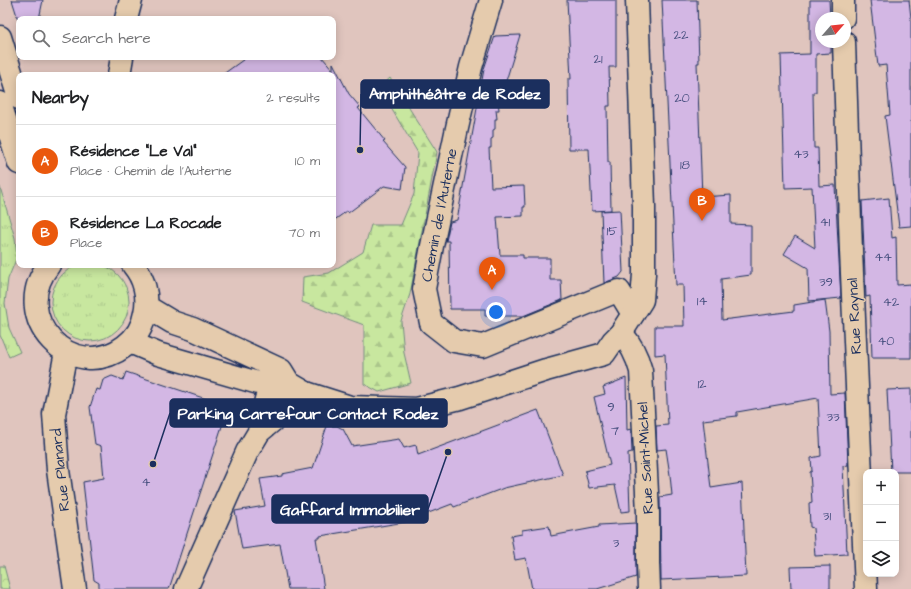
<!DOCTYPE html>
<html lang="en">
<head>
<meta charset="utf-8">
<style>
	body { margin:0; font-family:"Architects Daughter",sans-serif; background:#f6f6f6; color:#202124 }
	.controls { position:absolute; right:12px; bottom:12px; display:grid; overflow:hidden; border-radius:8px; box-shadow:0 2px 10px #0003 }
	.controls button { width:36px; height:36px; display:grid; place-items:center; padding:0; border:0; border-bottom:1px solid #e0e0e0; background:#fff; color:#202124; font:20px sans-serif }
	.compass { position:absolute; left:815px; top:12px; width:36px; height:36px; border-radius:50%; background:#fff; box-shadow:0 2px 10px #0003; rotate:62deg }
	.you { position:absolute; left:496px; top:312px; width:14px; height:14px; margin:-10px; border:3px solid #fff; border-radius:50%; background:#1a73e8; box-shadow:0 0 0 6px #1a73e833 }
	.badge { display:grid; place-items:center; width:26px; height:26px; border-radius:50%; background:#ea580c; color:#fff; font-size:13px; font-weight:700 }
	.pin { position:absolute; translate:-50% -33px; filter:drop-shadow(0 1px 2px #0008) }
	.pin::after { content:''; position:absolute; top:21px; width:14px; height:12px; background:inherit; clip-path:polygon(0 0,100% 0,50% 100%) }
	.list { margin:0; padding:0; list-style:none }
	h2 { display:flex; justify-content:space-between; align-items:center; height:52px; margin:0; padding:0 16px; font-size:17px }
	h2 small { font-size:13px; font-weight:400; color:#757577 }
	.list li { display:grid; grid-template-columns:26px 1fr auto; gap:12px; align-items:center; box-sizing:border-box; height:72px; padding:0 16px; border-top:1px solid #e0e0e0 }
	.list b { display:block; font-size:15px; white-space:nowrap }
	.list p { margin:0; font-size:13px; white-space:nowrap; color:#757577 }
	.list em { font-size:13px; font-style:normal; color:#757577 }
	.icon { flex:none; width:22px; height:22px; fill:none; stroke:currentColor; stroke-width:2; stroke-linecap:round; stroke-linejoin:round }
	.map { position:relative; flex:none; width:911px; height:589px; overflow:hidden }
	.search { position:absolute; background:#fff; box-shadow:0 2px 10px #0003; left:16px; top:16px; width:320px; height:44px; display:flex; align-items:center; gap:10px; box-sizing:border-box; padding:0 14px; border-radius:8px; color:#757577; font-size:15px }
	.panel { position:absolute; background:#fff; box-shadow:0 2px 10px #0003; left:16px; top:72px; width:320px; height:196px; border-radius:8px }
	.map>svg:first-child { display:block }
</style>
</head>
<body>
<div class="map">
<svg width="911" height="589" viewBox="0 0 911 589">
	<defs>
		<pattern id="grass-tufts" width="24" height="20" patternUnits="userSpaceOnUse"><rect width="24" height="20" fill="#c8e79f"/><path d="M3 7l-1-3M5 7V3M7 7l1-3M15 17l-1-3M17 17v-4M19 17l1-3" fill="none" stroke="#abc68b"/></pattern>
		<pattern id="forest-firs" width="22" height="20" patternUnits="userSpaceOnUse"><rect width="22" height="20" fill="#c8e79f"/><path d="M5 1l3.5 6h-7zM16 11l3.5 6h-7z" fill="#abc68b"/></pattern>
		<pattern id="park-crowns" width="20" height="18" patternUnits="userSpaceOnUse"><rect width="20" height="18" fill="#c8e79f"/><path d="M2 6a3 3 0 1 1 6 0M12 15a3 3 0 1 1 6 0" fill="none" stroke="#abc68b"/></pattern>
	</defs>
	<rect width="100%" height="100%" fill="#e0c5be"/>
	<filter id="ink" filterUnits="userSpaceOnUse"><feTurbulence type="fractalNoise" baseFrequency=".025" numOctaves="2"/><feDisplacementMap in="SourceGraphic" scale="8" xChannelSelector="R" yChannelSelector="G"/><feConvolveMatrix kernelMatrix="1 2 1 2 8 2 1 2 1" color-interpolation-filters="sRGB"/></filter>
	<g filter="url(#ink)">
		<path fill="url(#grass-tufts)" stroke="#728b7e" d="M0,187L15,238L17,257L8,279L5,303L9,328L20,352L9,357L0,335Z
			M51 302a39 39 0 1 1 78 0a39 39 0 1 1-78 0Z"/>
		<path fill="url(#forest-firs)" stroke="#728b7e" d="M390,78L437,152L410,294L401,321L404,353L411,383L379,392L364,384V325L302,302L303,277L329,273L363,252L371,225H401L414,194L418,153L379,88Z"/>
		<path fill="url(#park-crowns)" stroke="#728b7e" d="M0,566H4L10,589H0Z"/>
		<path fill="#d3b7e4" stroke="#1b2f5e" d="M12,0H43L39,19H18Z
			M567,0H616V67H609L610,106H607L608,162H610L611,210L592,211L589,149H569L568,79H571Z
			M662,0H697L699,63H697L702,197L731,195V224L751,225V275L721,279L722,320L794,311V305L825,300L829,331L830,394L845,393L848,465L843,466L847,554L815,556L813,528L810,527L809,503L812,502L810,472L812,471L811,458L821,456L818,398L737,412V416L703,420L711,488L742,483L746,576L661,580L660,497L672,495L670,475L666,449L657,450L656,426L668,425L665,354L655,355V326H684L683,285H676Z
			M810,0H829L830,18H821V42H831V53L816,54V92H813L814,148H818L819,186L835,185L841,298L809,301L808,268L784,254L795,236L815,248L812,187L785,188L781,55L810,54Z
			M870,0H909L911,18V226L899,227L885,116L890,115L886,65L878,66Z
			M520,35L506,81H502L503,90H500L501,100L498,101L499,110H496L497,119H495V129L493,130V138L491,139V148H489L491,187L524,186L525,207H523V216L497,217L500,255H523V258H550V280H561L562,300L523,316H485V309H450L449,241H446L450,222L457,220L484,69L495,36Z
			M247,57H322L333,70V63L349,94L360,107L358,108L385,141L383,142L405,167L402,189L384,186L348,213L347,211L333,221V75H222Z
			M889,198L892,238L896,237L897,285L911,284V358H872L870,296L866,297L862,201Z
			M620,210L623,272L619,277L604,283L601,211Z
			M126,372L212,401L223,423L169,589H99V583L94,580L83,482L104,478L101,446L95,444L90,407L96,389L100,390L103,380L112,376L123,380Z
			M626,378L627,430L631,429L632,452L628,453L630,511L621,512L615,485L589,488L585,471L610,465L594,397L605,394L603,387Z
			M911,389V472H891L887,390Z
			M538,410L563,475L504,488L454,507L452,504L405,522L320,536V538H316L324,589H288L280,544L242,549L235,511L265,506L260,479L282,476V474L313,468L327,426H337L343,429L352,446L399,439L404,448L416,445L418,455Z
			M636,523V577L597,589H532L526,558L515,560L511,536L522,534V530L549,526L551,536L599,527V525Z
			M830,566V589H791L790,567Z"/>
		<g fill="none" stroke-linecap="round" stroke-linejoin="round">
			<defs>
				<path id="minor" d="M491,0L471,67L457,128L432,246L424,289L431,323L454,341L483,346L612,293L619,291L633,314
					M843,0V18
					M126,19L131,0
					M844,42L851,251L866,589
					M119,75L122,57
					M621,333C632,345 637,356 641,371L648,513V563L649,589
					M259,432L306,393
					M186,589L247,452L259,432L266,399L289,383"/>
				<path id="major" d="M0,37L19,98
					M0,103L19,163
					M49,265C7,317 72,386 125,346C136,338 143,326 145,313C149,296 144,278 133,265
					M147,307L172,322L193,329L281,370L289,383L306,393L350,407L416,409L460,398L546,370L604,354L613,341L621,333L642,300L644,274V207L637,0
					M130,342L158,354L265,385L289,383
					M66,352L54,414L58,470L75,589"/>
			</defs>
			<use href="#minor" stroke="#1b2f5e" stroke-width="25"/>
			<use href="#major" stroke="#1b2f5e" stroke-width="25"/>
			<use href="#minor" stroke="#e5cbad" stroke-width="22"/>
			<use href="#major" stroke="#e5cbad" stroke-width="22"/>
		</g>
	</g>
	<g text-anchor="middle" stroke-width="3" stroke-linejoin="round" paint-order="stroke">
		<g font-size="13" fill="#495180">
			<text x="681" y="39">22</text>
			<text x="598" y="63">21</text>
			<text x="682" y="102">20</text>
			<text x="801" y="158">43</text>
			<text x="685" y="169">18</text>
			<text x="825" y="226">41</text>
			<text x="612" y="235">15</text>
			<text x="883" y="261">44</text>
			<text x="826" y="286">39</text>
			<text x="702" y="305">14</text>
			<text x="891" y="306">42</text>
			<text x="886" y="345">40</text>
			<text x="702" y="388">12</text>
			<text x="611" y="411">9</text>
			<text x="833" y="421">33</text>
			<text x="615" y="435">7</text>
			<text x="146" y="486">4</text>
			<text x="827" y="520">31</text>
			<text x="616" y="547">3</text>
		</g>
		<g font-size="15" fill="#1b2f5e" stroke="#e5cbad">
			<text transform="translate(439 215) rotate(-79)" y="5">Chemin de l'Auterne</text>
			<text transform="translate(854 316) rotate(-93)" y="5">Rue Raynal</text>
			<text transform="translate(645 458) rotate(-93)" y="5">Rue Saint-Michel</text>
			<text transform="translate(60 470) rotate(-96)" y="5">Rue Planard</text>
		</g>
	</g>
	<path fill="none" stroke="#1b2f5e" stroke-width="1.5" d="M360 150L361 94M153 464L170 413M448 452L428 509"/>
	<g fill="#1b2f5e" stroke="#e5cbad" stroke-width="1.5">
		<circle cx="360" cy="150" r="4"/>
		<circle cx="153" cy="464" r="4"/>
		<circle cx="448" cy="452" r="4"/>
	</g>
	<g fill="#1b2f5e" stroke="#1b2f5e" stroke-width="1.5">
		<rect x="361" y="80" width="188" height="28" rx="4"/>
		<rect x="170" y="399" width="277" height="28" rx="4"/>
		<rect x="272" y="495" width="156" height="28" rx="4"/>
	</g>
	<g font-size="16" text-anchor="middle" font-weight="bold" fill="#fff">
		<text x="455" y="99">Amphithéâtre de Rodez</text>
		<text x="308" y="419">Parking Carrefour Contact Rodez</text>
		<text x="350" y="515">Gaffard Immobilier</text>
	</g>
</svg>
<div class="controls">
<button>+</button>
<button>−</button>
<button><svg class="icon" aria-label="layers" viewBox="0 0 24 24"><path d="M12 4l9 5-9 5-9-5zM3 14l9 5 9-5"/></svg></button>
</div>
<svg class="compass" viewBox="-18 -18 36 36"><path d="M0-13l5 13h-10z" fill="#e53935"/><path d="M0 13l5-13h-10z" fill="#757577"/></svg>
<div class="you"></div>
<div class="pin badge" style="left:492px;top:290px">A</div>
<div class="pin badge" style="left:702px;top:221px">B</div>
<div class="search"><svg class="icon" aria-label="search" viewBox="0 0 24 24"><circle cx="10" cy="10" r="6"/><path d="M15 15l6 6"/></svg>Search here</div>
<section class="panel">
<h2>Nearby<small>2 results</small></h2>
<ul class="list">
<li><span class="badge">A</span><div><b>Résidence &quot;Le Val&quot;</b><p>Place · Chemin de l'Auterne</p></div><em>10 m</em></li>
<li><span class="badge">B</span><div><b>Résidence La Rocade</b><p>Place</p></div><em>70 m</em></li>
</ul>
</section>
</div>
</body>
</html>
